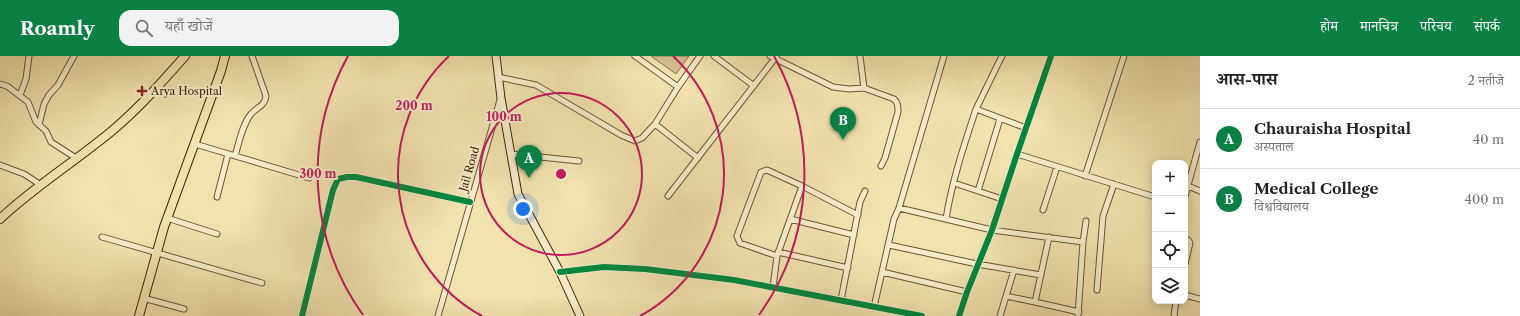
<!DOCTYPE html>
<html lang="hi">
<head>
<meta charset="utf-8">
<style>
	body { margin:0; font-family:"Libre Caslon Text","Noto Serif Devanagari",serif; background:#f2f2f2; color:#222 }
	.controls { position:absolute; right:12px; bottom:12px; display:grid; overflow:hidden; border-radius:8px; box-shadow:0 2px 10px #0003 }
	.controls button { width:36px; height:36px; display:grid; place-items:center; padding:0; border:0; border-bottom:1px solid #e0e0e0; background:#fff; color:#222; font:20px sans-serif }
	.you { position:absolute; left:523px; top:153px; width:14px; height:14px; margin:-10px; border:3px solid #fff; border-radius:50%; background:#1a73e8; box-shadow:0 0 0 6px #1a73e833 }
	.badge { display:grid; place-items:center; width:26px; height:26px; border-radius:50%; background:#0b8043; color:#fff; font-size:13px; font-weight:700 }
	.pin { position:absolute; translate:-50% -33px; filter:drop-shadow(0 1px 2px #0008) }
	.pin::after { content:''; position:absolute; top:21px; width:14px; height:12px; background:inherit; clip-path:polygon(0 0,100% 0,50% 100%) }
	.list { margin:0; padding:0; list-style:none }
	h2 { display:flex; justify-content:space-between; align-items:center; height:52px; margin:0; padding:0 16px; font-size:17px }
	h2 small { font-size:13px; font-weight:400; color:#767676 }
	.list li { display:grid; grid-template-columns:26px 1fr auto; gap:12px; align-items:center; box-sizing:border-box; height:60px; padding:0 16px; border-top:1px solid #e0e0e0 }
	.list b { display:block; font-size:15px; white-space:nowrap }
	.list p { margin:0; font-size:13px; white-space:nowrap; color:#767676 }
	.list em { font-size:13px; font-style:normal; color:#767676 }
	.icon { flex:none; width:22px; height:22px; fill:none; stroke:currentColor; stroke-width:2; stroke-linecap:round; stroke-linejoin:round }
	.map { position:relative; flex:none; width:1200px; height:260px; overflow:hidden }
	header { display:flex; align-items:center; gap:24px; box-sizing:border-box; height:56px; padding:0 20px; background:#0b8043; color:#fff }
	header strong { font-size:19px }
	nav { display:flex; gap:22px; margin-inline-start:auto; font-size:14px }
	.search { width:280px; height:36px; background:#f2f2f2; display:flex; align-items:center; gap:10px; box-sizing:border-box; padding:0 14px; border-radius:12px; color:#767676; font-size:15px }
	main { display:flex }
	aside { flex:1; background:#fff }
	.map>svg:first-child { display:block }
</style>
</head>
<body>
<header>
<strong>Roamly</strong>
<div class="search"><svg class="icon" aria-label="search" viewBox="0 0 24 24"><circle cx="10" cy="10" r="6"/><path d="M15 15l6 6"/></svg>यहाँ खोजें</div>
<nav><a>होम</a><a>मानचित्र</a><a>परिचय</a><a>संपर्क</a></nav>
</header>
<main>
<div class="map">
<svg width="1200" height="260" viewBox="0 0 1200 260">
	<rect width="100%" height="100%" fill="#f1e2af"/>
	<filter id="stains"><feTurbulence type="fractalNoise" baseFrequency=".005" numOctaves="4"/><feColorMatrix values="0 0 0 0 .2 0 0 0 0 .09 0 0 0 0 .02 0 0 0 .5 -.17"/></filter>
	<radialGradient id="worn" r=".72"><stop offset=".6" stop-color="#630" stop-opacity="0"/><stop offset="1" stop-color="#630" stop-opacity=".3"/></radialGradient>
	<path fill="#d3c293" stroke="#88744e" d="M651,0H689L676,18Z"/>
	<g fill="none" stroke-linecap="round" stroke-linejoin="round">
		<defs>
			<path id="street" d="M635,0L678,31
				M714,0L754,30
				M770,0L833,31L849,33L864,32L894,43C898,47 898,50 898,56L885,102L881,110
				M860,0L864,32
				M1002,0L976,53L1026,72
				M498,21L536,29L621,79L635,85L642,82L655,68
				M0,28L7,30L28,46L36,66L46,75L51,86L76,102
				M20,39L26,23L29,0
				M39,69L44,48L49,39L58,29L74,0
				M195,88L309,122
				M511,98L579,105
				M1017,98L1155,141
				M235,100C239,87 242,69 251,58C257,51 265,50 266,40L252,0
				M698,102L655,68L678,31L700,0
				M0,109L24,118L41,129
				M1085,120L1124,0
				M954,127L1002,143
				M1188,130L1200,135
				M978,135L1000,63
				M668,140L776,1
				M1185,140L1200,86
				M217,141L228,98
				M899,152L992,174L1083,186
				M1043,154L1057,111
				M167,162L217,178
				M790,163L854,179
				M946,163C952,125 964,89 976,53
				M102,181L262,227
				M1185,183L1188,184L1190,187L1185,208
				M889,189L977,208L1041,219
				M778,196L848,212
				M777,200L740,187L737,180L761,116L767,114L802,130
				M560,216L604,211L645,213L734,224L922,260
				M882,216L967,236
				M773,231L777,200L802,130L858,159
				M1097,234L1103,160L1114,128
				M1185,239L1200,243
				M1006,240L1035,246L1079,256
				M143,242L184,253
				M841,244L860,146L865,135
				M1035,246L1049,181
				M874,251L894,163L899,152L944,0
				M302,260L333,134L338,123L347,121H356L470,146
				M438,260L500,44
				M959,260L967,236L992,174L1017,98L1051,0
				M1000,260L1014,214
				M1078,260L1083,186L1086,165
				M1174,260L1176,245"/>
			<path id="secondary" d="M496,0L501,42L518,138L560,216L580,260"/>
			<path id="primary" d="M0,163C35,130 76,105 113,74C139,52 162,26 185,0
				M139,260L164,171L221,15L225,0"/>
		</defs>
		<use href="#street" stroke="#6b5532" stroke-width="7"/>
		<use href="#secondary" stroke="#3e2609" stroke-width="9"/>
		<use href="#primary" stroke="#3e2609" stroke-width="10"/>
		<use href="#street" stroke="#f6eccb" stroke-width="5"/>
		<use href="#secondary" stroke="#f6eccb" stroke-width="7"/>
		<use href="#primary" stroke="#f1e2af" stroke-width="8"/>
		<defs>
			<path id="cycleway" d="M560,216L604,211L645,213L734,224L922,260
				M302,260L333,134L338,123L347,121H356L470,146
				M959,260L967,236L992,174L1017,98L1051,0"/>
		</defs>
		<use href="#cycleway" stroke="#f6eccb" stroke-width="8"/>
		<use href="#cycleway" stroke="#00873e" stroke-width="6"/>
	</g>
	<g fill="none" stroke="#c2185b" stroke-width="2">
		<circle cx="561" cy="118" r="81"/>
		<path d="M482 260A162 162 0 0 1 449 0M673 0A162 162 0 0 1 640 260"/>
		<path d="M363 259A243 243 0 0 1 348 0M774 0A243 243 0 0 1 759 259"/>
	</g>
	<path fill="#8f2418" stroke="#f6eccb" stroke-width="1.5" d="M140 29h4v4h4v4h-4v4h-4v-4h-4v-4h4z"/>
	<g text-anchor="middle" stroke-width="4" stroke-linejoin="round" paint-order="stroke">
		<g font-size="11" fill="#3e2609" stroke="#f6eccb" text-anchor="start">
			<text x="151" y="39">Arya Hospital</text>
		</g>
		<g font-size="11" fill="#3e2609" stroke="#f6eccb">
			<text transform="translate(469 113) rotate(-74)" y="4">Jail Road</text>
		</g>
	</g>
	<circle cx="561" cy="118" r="6" fill="#c2185b" stroke="#f6eccb" stroke-width="2"/>
	<g font-size="12" text-anchor="middle" font-weight="bold" fill="#c2185b" stroke="#f6eccb" stroke-width="4" stroke-linejoin="round" paint-order="stroke">
		<text x="414" y="54">200 m</text>
		<text x="504" y="65">100 m</text>
		<text x="318" y="122">300 m</text>
	</g>
	<rect width="100%" height="100%" filter="url(#stains)"/>
	<rect width="100%" height="100%" fill="url(#worn)"/>
</svg>
<div class="controls">
<button>+</button>
<button>−</button>
<button><svg class="icon" aria-label="locate" viewBox="0 0 24 24"><circle cx="12" cy="12" r="6"/><path d="M12 2v4M12 18v4M2 12h4M18 12h4"/></svg></button>
<button><svg class="icon" aria-label="layers" viewBox="0 0 24 24"><path d="M12 4l9 5-9 5-9-5zM3 14l9 5 9-5"/></svg></button>
</div>
<div class="you"></div>
<div class="pin badge" style="left:529px;top:122px">A</div>
<div class="pin badge" style="left:843px;top:84px">B</div>
</div>
<aside>
<h2>आस-पास<small>2 नतीजे</small></h2>
<ul class="list">
<li><span class="badge">A</span><div><b>Chauraisha Hospital</b><p>अस्पताल</p></div><em>40 m</em></li>
<li><span class="badge">B</span><div><b>Medical College</b><p>विश्वविद्यालय</p></div><em>400 m</em></li>
</ul>
</aside>
</main>
</body>
</html>
